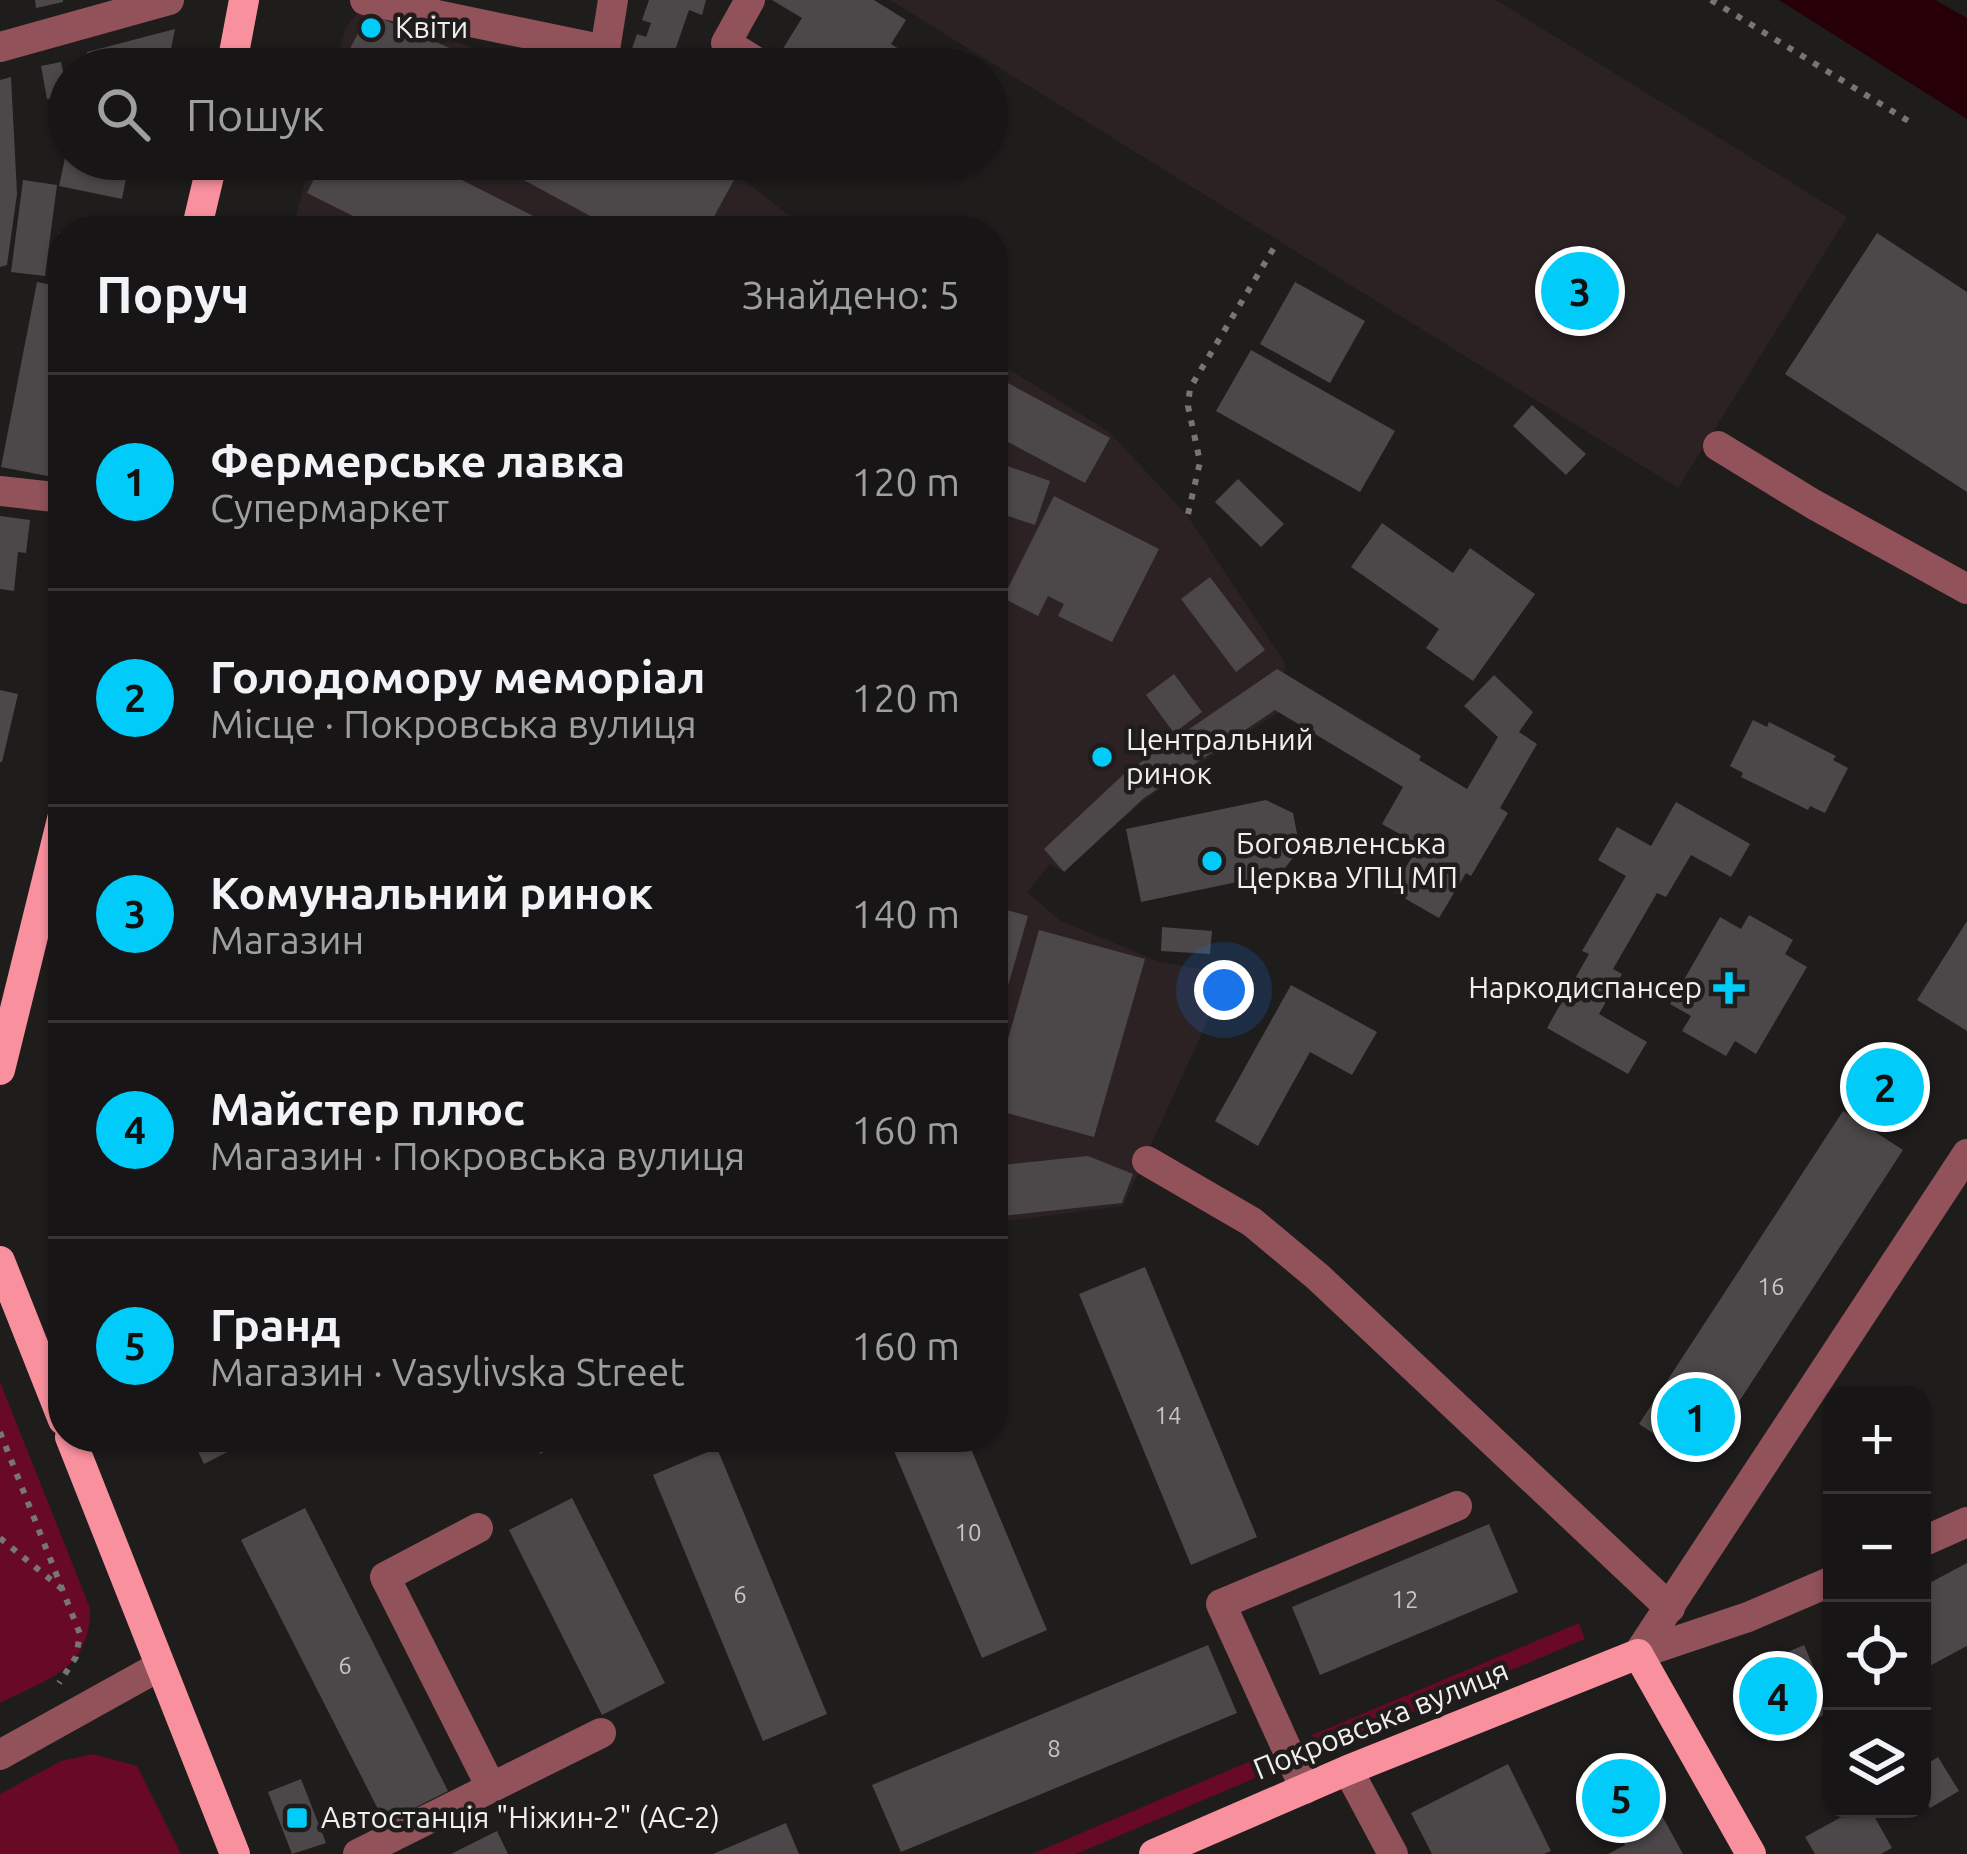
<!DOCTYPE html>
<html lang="uk">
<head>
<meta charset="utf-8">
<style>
	body { margin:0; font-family:Ubuntu,sans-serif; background:#201e1e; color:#f1f3f6 }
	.controls { position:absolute; right:36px; bottom:36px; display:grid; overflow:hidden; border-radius:24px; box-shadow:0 3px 9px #0004 }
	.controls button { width:108px; height:108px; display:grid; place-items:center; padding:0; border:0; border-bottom:3px solid #363434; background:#171515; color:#f1f3f6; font:60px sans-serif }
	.you { position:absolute; left:1224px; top:990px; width:42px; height:42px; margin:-30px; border:9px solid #fff; border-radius:50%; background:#1a73e8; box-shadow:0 0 0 18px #1a73e833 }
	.badge { display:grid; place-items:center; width:78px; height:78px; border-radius:50%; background:#00cbf9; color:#111; font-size:39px; font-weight:700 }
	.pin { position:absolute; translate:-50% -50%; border:6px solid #fff; box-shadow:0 3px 12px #0006 }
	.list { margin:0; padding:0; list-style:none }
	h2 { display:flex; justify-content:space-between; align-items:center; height:156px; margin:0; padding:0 48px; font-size:51px }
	h2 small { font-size:39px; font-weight:400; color:#9e9fa0 }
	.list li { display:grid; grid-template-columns:78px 1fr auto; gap:36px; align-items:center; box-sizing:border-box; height:216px; padding:0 48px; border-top:3px solid #363434 }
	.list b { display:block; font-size:45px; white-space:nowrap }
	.list p { margin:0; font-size:39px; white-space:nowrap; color:#9e9fa0 }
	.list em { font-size:39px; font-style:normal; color:#9e9fa0 }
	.icon { flex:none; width:66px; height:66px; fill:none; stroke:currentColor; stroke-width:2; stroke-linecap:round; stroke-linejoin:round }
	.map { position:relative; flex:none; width:1967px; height:1854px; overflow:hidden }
	.search { position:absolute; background:#171515; box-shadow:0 3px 9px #0004; left:48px; top:48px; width:960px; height:132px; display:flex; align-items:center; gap:30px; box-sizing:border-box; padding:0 42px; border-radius:66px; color:#9e9fa0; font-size:45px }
	.panel { position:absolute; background:#171515; box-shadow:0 3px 9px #0004; left:48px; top:216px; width:960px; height:1236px; border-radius:48px }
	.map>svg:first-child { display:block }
</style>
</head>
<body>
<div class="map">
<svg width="1967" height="1854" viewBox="0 0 1967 1854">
	<rect width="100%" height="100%" fill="#1f1c1c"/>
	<path fill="#2c2223" d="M890,0H1496L1847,217L1678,488Z
		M362,8L518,64L528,69H334L346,27Z
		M311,159H705L739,176L809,231H292Z
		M993,359L1109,432L1187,515L1285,663L1279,712L1143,801L1062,871L1050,864L1027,892L1061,921L1160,962L1229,974L1123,1206L993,1223Z"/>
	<path fill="#680926" d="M0,1382L90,1608C91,1670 47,1679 0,1703Z
		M1579,1623L1585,1639L1319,1751L1312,1735Z
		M93,1754L137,1766L181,1854H0V1794L61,1761Z
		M1253,1760L1260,1776L1076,1854H1032Z"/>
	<path fill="#260006" d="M1779,0H1935L1967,18V119Z"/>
	<path fill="#4c4849" d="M35,0H63V2L36,8Z
		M649,0H706L702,15L689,10L671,62L690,69H625L637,34L646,37L651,23L642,20Z
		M772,0H874L906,20L891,44L931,69H802L779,55L802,18Z
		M369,13L498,69H339Z
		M175,29L167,69H88L87,52Z
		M61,62L68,95L47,99L41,66Z
		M11,77L17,194L7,265L0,267V80Z
		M62,119L69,120V142L58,139Z
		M67,149L69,159H130L122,199L59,186Z
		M324,159H420L563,231H383L307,193Z
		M485,159H695L734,180L711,222L727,231H618Z
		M23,180L57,185L45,276L11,272Z
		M59,232L63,233V281L50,278Z
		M1877,233L1967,292V492L1785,374Z
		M37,282L63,287V479L1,467Z
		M1295,282L1365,321L1330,383L1260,344Z
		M1251,350L1395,431L1360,492L1216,411Z
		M993,375L1110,438L1085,483L993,434Z
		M1532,405L1586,454L1566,475L1513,426Z
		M993,461L1050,481L1035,525L993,511Z
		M1238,479L1284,524L1261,547L1215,502Z
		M1054,496L1159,549L1112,642L1058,616L1064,604L1048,596L1038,616L1003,598Z
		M0,516L30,520L26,553L18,552L14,591L0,589Z
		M1382,523L1453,573L1470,548L1535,594L1473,681L1426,648L1439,629L1351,567Z
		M1210,577L1265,650L1236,672L1181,599Z
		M1277,669L1421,756L1419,760L1467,789L1498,737L1464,706L1494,675L1533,712L1519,732L1537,744L1500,808L1508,813L1471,876L1466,873L1439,918L1392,891L1419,845L1382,824L1403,787L1275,710L1144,798L1064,872L1044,849L1125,773Z
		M1174,674L1202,712L1174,733L1146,695Z
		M0,690L18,694L2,762H0Z
		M1753,720L1767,727L1769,722L1836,756L1833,760L1848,768L1825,813L1810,806L1808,810L1741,777L1743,773L1730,766Z
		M1266,800L1293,813L1300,849L1281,873L1141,902L1126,829Z
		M1676,802L1750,844L1731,877L1691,855L1666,897L1657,893L1613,969L1622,974L1599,1014L1647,1042L1628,1074L1547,1028L1589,954L1582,951L1626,876L1598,860L1617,827L1651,846Z
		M993,906L1028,916L994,1035H993Z
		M1749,915L1793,940L1785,954L1807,967L1756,1054L1735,1041L1726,1056L1682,1031L1691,1016L1670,1004L1720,917L1741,929Z
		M1967,921V1031L1917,1000Z
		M1162,927L1212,931L1210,954L1161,951Z
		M1039,930L1145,959L1094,1137L993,1109V1092Z
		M1291,985L1377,1032L1352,1075L1310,1052L1258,1146L1215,1121Z
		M1843,1111L1903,1150L1699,1463L1639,1424Z
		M61,1139L63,1140V1170L54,1167Z
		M1088,1156L1133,1174L1122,1203L993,1217V1166Z
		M1145,1267L1257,1537L1191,1565L1079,1294Z
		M191,1437H257L204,1464Z
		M532,1437H562L564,1442L540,1454Z
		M888,1437H966L1047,1630L982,1658Z
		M717,1448L827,1714L763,1741L653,1475Z
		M572,1498L665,1683L602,1715L509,1530Z
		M305,1508L448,1791L385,1823L241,1540Z
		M1489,1524L1518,1592L1320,1675L1292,1607Z
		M1967,1563V1646L1924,1669L1922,1587Z
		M1208,1645L1237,1713L901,1852L872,1785Z
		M1804,1645L1832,1711L1768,1742L1742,1693V1679L1751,1668Z
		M1938,1757L1959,1791L1930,1808L1922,1794V1767Z
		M1508,1764L1551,1851L1544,1854H1432L1411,1813Z
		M1640,1776L1666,1823L1683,1854H1608L1625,1845L1587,1777Z
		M301,1779L326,1843L292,1854L268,1792Z
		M1856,1809H1870L1892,1848L1881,1854H1815L1805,1837Z
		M786,1823L799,1854H713Z
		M497,1831L508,1854H451Z"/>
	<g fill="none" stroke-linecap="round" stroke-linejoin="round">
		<path stroke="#787575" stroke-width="6" stroke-dasharray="6 9" stroke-linecap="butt" d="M1711,0L1910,122
			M1188,514L1200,462L1188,406L1190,388L1278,241
			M0,1432L80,1634L76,1657L59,1683
			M0,1538L62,1589"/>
		<path stroke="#91525a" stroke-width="30" d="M365,0L605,50L613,0
			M750,0L726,43L768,69
			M0,47L169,0
			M1718,446L1813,504L1967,589
			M0,491L63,498
			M1147,1161L1252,1222L1318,1277L1670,1608
			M478,1528L385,1577L491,1787
			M1922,1542L1967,1522
			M1638,1654L1967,1154
			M1638,1654L1748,1617L1832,1581
			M0,1755L160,1666
			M1348,1770L1393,1854
			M1305,1789L1221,1604L1457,1506
			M358,1854L601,1733"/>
		<path stroke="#f9909e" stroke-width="30" d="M231,69L244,0
			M196,231L213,159
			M0,1070L63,815
			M0,1261L63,1420
			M70,1437L235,1854
			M1154,1854L1348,1770L1638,1654L1751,1854"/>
	</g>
	<g fill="#00cbf9" stroke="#1f1c1c" stroke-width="4.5">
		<circle cx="371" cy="28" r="12"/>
		<circle cx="1102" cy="757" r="12"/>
		<circle cx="1212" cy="861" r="12"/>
		<path d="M1723 970h12v12h12v12h-12v12h-12v-12h-12v-12h12z"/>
		<rect x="285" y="1806" width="24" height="24" rx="6"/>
	</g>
	<g text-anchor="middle" stroke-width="9" stroke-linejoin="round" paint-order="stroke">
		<g font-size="24" fill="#c8c4c5">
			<text x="1771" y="1295">16</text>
			<text x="1168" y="1424">14</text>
			<text x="968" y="1541">10</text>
			<text x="740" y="1603">6</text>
			<text x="1405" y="1608">12</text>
			<text x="345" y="1674">6</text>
			<text x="1054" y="1757">8</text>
		</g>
		<g font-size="30" fill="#f1eeee" stroke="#1f1c1c" text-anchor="start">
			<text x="395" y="38">Квіти</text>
			<text x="1126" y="750">Центральний<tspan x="1126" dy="34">ринок</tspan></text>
			<text x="1236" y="854">Богоявленська<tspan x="1236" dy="34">Церква УПЦ МП</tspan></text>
			<text x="1702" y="998" text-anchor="end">Наркодиспансер</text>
			<text x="321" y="1828">Автостанція "Ніжин-2" (АС-2)</text>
		</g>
		<g font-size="30" fill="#f1eeee" stroke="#1f1c1c">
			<text transform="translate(1381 1720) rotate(-22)" y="10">Покровська вулиця</text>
		</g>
	</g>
</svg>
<div class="controls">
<button>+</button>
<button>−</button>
<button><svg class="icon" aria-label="locate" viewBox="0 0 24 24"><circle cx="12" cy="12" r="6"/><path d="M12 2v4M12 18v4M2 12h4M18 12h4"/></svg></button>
<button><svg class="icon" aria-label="layers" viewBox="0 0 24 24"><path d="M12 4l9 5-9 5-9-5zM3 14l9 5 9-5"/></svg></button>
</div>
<div class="you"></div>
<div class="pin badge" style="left:1696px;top:1417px">1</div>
<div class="pin badge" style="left:1885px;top:1087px">2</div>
<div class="pin badge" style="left:1580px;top:291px">3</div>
<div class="pin badge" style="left:1778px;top:1696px">4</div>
<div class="pin badge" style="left:1621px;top:1798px">5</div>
<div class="search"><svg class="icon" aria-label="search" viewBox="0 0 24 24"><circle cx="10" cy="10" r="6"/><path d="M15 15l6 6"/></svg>Пошук</div>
<section class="panel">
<h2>Поруч<small>Знайдено: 5</small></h2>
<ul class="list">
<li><span class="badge">1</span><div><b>Фермерське лавка</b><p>Супермаркет</p></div><em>120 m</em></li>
<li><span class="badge">2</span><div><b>Голодомору меморіал</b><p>Місце · Покровська вулиця</p></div><em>120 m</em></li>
<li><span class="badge">3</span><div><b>Комунальний ринок</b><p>Магазин</p></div><em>140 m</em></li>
<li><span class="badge">4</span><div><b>Майстер плюс</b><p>Магазин · Покровська вулиця</p></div><em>160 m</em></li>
<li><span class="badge">5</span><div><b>Гранд</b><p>Магазин · Vasylivska Street</p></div><em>160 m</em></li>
</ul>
</section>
</div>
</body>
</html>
